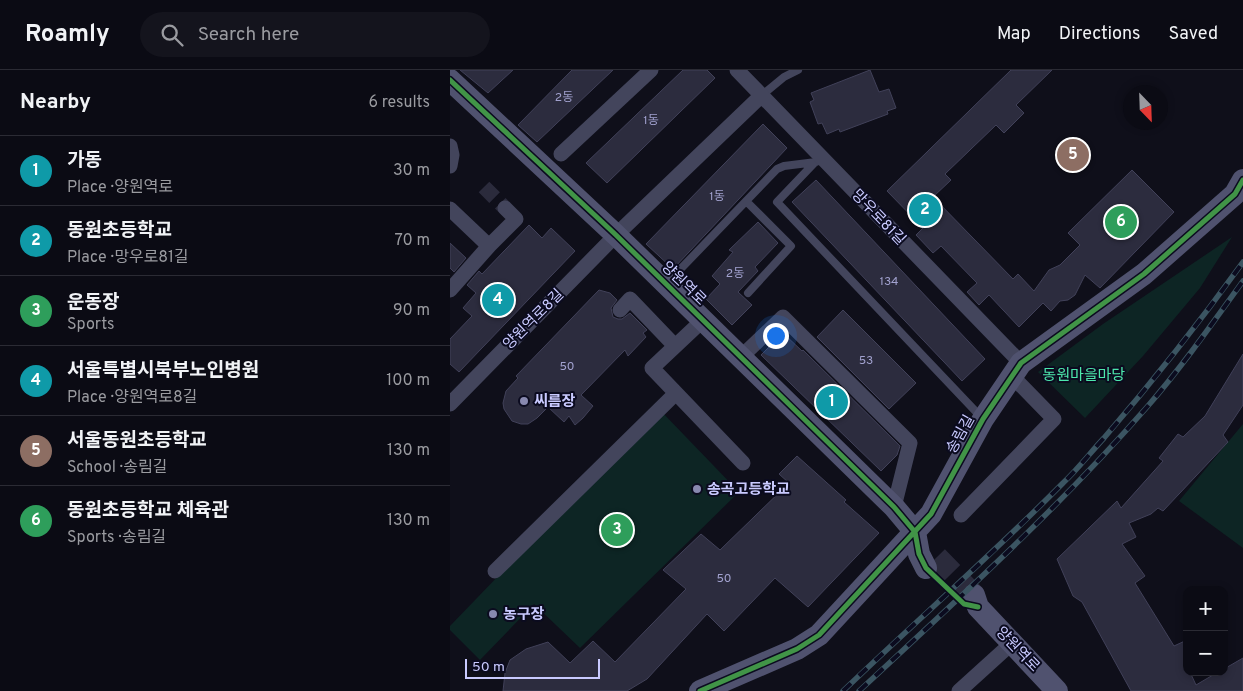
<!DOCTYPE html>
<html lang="en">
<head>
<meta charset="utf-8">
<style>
	body { margin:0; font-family:Overpass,"Noto Sans KR",sans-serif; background:#14141d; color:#f1f3f6 }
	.controls { position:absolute; right:15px; bottom:15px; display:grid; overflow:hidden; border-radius:10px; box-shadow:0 2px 8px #0003 }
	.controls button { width:45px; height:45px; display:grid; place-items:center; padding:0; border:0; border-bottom:1px solid #2b2b34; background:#0b0b14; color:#f1f3f6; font:25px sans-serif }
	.compass { position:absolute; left:673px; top:15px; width:45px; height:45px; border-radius:50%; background:#0b0b14; box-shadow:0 2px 8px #0003; rotate:157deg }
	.scale { position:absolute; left:15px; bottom:12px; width:135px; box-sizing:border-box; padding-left:5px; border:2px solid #c9caff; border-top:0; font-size:14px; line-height:18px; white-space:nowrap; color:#c9caff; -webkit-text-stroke:4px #0b0b1f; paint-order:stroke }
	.you { position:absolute; left:325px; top:265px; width:18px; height:18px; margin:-12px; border:4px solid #fff; border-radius:50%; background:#1a73e8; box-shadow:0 0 0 8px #1a73e833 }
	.badge { display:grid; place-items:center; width:32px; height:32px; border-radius:50%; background:#8889af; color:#fff; font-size:16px; font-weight:700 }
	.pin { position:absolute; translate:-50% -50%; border:2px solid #fff; box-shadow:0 1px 5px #0006 }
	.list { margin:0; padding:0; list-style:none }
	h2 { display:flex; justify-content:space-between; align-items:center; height:65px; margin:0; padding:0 20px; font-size:21px }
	h2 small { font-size:16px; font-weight:400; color:#9a9ba0 }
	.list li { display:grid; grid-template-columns:32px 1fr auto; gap:15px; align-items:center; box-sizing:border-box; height:70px; padding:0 20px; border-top:1px solid #2b2b34 }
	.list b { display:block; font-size:19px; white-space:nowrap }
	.list p { margin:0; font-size:16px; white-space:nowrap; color:#9a9ba0 }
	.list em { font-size:16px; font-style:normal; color:#9a9ba0 }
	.icon { flex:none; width:28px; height:28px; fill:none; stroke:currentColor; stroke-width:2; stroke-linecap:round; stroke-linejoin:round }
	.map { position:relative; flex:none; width:793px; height:621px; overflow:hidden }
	header { display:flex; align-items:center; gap:30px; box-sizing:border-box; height:70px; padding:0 25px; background:#0b0b14; border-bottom:1px solid #2b2b34 }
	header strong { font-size:24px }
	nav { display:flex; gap:28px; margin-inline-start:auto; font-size:18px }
	.search { width:350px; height:45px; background:#14141d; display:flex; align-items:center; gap:12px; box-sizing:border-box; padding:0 18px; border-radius:28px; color:#9a9ba0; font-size:19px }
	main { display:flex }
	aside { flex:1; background:#0b0b14 }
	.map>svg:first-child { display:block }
</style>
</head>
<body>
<header>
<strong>Roamly</strong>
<div class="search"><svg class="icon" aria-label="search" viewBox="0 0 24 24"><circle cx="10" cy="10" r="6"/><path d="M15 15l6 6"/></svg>Search here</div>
<nav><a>Map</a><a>Directions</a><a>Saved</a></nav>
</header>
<main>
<aside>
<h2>Nearby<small>6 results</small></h2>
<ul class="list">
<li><span class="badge" style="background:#0f9aa8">1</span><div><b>가동</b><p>Place · 양원역로</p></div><em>30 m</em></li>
<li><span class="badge" style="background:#0f9aa8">2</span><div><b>동원초등학교</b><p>Place · 망우로81길</p></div><em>70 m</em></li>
<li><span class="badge" style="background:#2e9e5b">3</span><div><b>운동장</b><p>Sports</p></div><em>90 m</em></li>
<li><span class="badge" style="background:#0f9aa8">4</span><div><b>서울특별시북부노인병원</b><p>Place · 양원역로8길</p></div><em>100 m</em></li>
<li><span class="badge" style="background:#8d6e63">5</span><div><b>서울동원초등학교</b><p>School · 송림길</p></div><em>130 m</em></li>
<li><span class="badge" style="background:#2e9e5b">6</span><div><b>동원초등학교 체육관</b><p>Sports · 송림길</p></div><em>130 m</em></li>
</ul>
</aside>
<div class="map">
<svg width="793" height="621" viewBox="0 0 793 621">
	<rect width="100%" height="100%" fill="#0f0f1a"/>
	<path fill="#0d2524" d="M782,167L750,218L693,286L635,348L588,302L653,254Z
		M209,339L289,422L130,578L84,534L30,590L0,560V556Z
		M793,354V478L729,431Z"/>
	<path fill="#2c2c3e" stroke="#414159" d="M10,0H63L38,23Z
		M122,0H163L87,72L68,55Z
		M233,0H257L265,8L157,113L136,93Z
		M420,0L429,22L439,19L446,38L437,41L438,44L390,62L389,59L377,64L372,53L368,54L360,32L364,30L361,23Z
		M561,0H602L566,35L574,43L554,63L546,55L495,104L501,110L483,127L563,209L568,204L584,221L599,200L610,195L630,175L618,163L682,100L724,142L650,218L635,205L625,225L618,230L610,231L601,241L593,233L569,257L539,225L529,235L517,222L527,213L491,176L483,183L466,165L473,158L437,121Z
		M313,54L337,78L223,199L196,174Z
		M366,110L535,289L512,311L342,132Z
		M308,152L328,173L305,197L308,201L288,222L302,235L282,255L256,229L270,214L262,206L283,182L279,180Z
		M79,155L92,168L101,158L125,181L9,302L0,294V269L22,246L13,238L26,223L17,215L29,201L32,204Z
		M0,173L16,188L4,202L0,198Z
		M149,220L160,223L167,230L161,238L163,247L168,249H172L180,243L197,260L193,263L196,267L178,286L175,280L131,325L143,336L133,348L125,355L119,346L114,352L98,337L87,348L78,354H71L62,351L54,339L53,333L56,321L68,308L66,306Z
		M393,240L466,313L439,339L367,267Z
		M333,263L352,281L353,280L450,376L447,385L431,401L311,285Z
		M793,284V335L773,365L778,372L713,441L708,438L701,444L679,453L686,467L672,474L695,506L685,513L724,576L737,570V602H740L746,615L768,602H774V599L793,588V621H681L632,532L623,526L607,489L667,431L671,438L713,391L709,388L728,364L733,367L755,346Z
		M347,386L396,430L394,432L429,463L358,537L325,508L274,561L257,544L197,609L177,621H53L55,603L60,590L76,579L98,572L120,593L143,571L165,592L236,519L213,500L251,464L270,480L339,413L329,404Z"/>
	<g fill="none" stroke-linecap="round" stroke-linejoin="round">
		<path stroke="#2b2b3c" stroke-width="15" stroke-dasharray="15 8" stroke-linecap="butt" d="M34,117L55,138"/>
		<path stroke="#2b2b3c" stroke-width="22" stroke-dasharray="22 11" stroke-linecap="butt" d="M487,487L524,525"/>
		<path stroke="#43455c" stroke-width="8" d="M311,26L334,7L348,0
			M370,87L327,132L531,347
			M296,131L341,176L298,223
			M217,213L327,99L334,96L366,92"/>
		<path stroke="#43455c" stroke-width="15" d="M287,0L571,293
			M0,76L2,85L0,96
			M111,84L201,0
			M0,139L39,176L0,220
			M39,176L66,149L55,138
			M170,240L180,229L225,276
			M253,250L202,298L293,393
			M291,287L333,247L460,373L444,437
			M0,334L166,165L311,26
			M511,445L604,349L562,306
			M45,501L226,323
			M509,621L562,573"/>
		<path stroke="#50526f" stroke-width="22" d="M0,10L166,165L444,437L465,462L469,484L476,498
			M524,525L528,537L607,621
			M250,621L347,579L369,565L481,444L533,349L571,293L694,204L785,124L793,110"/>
		<defs>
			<path id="rail" d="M393,621C466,551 542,485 613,413C628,399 640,383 654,368C703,311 749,253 793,192
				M409,621C508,529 608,439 697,337C731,298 762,254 793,211"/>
		</defs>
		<use href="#rail" stroke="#3b5562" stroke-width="5.5"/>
		<use href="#rail" stroke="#0b0b1f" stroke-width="4" stroke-dasharray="11" stroke-linecap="butt"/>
		<defs>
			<path id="cycleway" d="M0,10L166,165L444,437L465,462L469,484L476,498L514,534L528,537
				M250,621L347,579L369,565L481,444L533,349L571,293L694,204L785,124L793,110"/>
		</defs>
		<use href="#cycleway" stroke="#0b0b1f" stroke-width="8"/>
		<use href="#cycleway" stroke="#419447" stroke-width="5"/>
	</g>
	<g fill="#8889af" stroke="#0b0b1f" stroke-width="2">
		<circle cx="74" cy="331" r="5"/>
		<circle cx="247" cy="419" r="5"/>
		<circle cx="43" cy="544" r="5"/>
	</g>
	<g text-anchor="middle" stroke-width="4" stroke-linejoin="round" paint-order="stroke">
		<g font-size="12" fill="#a2a2cf">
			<text x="114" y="31">2동</text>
			<text x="201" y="54">1동</text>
			<text x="267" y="130">1동</text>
			<text x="285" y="207">2동</text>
			<text x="439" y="215">134</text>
			<text x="416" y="294">53</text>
			<text x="117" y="300">50</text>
			<text x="274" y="512">50</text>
		</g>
		<g font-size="15" fill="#c9caff" stroke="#0b0b1f">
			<text transform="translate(429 147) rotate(46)" y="5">망우로81길</text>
			<text transform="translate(234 213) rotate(44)" y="5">양원역로</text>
			<text transform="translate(83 249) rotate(-45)" y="5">양원역로8길</text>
			<text transform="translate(510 364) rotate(-61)" y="5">송림길</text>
			<text transform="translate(568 579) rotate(46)" y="5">양원역로</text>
		</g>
		<g font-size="15" fill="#4de7ac" stroke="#0b0b1f">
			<text x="634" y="310">동원마을마당</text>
		</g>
		<g font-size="15" font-weight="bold" fill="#c9caff" stroke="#0b0b1f" text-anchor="start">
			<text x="84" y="336">씨름장</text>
			<text x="257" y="424">송곡고등학교</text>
			<text x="53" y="549">농구장</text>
		</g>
	</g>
</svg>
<div class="controls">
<button>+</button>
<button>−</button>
</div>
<svg class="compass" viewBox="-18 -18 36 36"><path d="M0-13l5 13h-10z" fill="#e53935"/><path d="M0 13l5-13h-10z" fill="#9a9ba0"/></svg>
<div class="scale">50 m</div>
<div class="you"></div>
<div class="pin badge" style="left:382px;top:332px;background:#0f9aa8">1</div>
<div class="pin badge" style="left:475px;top:140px;background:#0f9aa8">2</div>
<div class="pin badge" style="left:167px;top:460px;background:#2e9e5b">3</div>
<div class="pin badge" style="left:48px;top:230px;background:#0f9aa8">4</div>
<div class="pin badge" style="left:623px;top:85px;background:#8d6e63">5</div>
<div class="pin badge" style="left:671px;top:152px;background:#2e9e5b">6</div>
</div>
</main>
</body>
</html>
